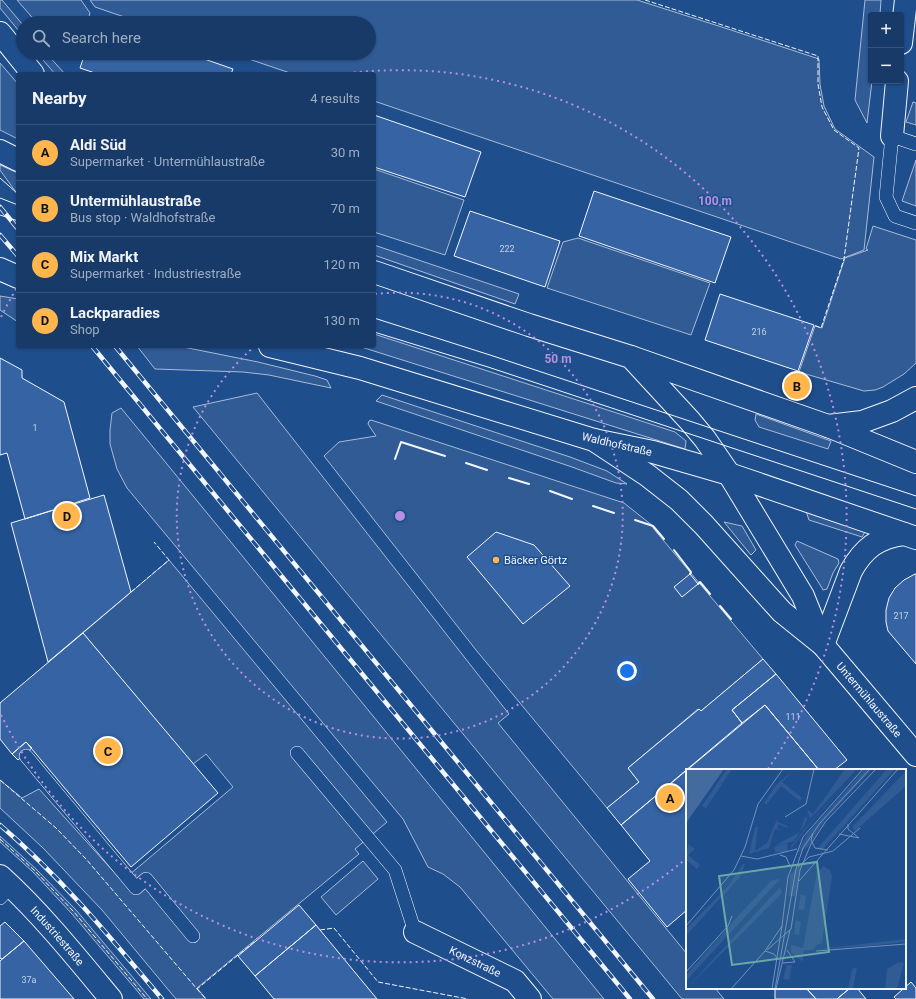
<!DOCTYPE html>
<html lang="en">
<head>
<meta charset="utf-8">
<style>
	body { margin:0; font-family:Roboto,sans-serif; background:#20416f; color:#f1f3f6 }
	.controls { position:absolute; right:12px; top:12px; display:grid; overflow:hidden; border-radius:4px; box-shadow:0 1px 3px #0004 }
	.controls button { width:36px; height:36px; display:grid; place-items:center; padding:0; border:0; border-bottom:1px solid #36547d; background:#173a69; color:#f1f3f6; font:20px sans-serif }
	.you { position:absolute; left:627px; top:671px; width:14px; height:14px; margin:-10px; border:3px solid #fff; border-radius:50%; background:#1a73e8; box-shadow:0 0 0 6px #1a73e833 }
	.badge { display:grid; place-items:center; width:26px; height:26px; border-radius:50%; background:#ffb74d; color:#111; font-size:13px; font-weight:700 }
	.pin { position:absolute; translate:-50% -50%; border:2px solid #fff; box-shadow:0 1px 4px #0006 }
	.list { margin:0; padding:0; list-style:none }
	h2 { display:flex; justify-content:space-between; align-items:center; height:52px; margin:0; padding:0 16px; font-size:17px }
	h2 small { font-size:13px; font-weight:400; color:#9eadc0 }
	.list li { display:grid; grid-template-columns:26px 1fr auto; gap:12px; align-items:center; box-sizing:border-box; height:56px; padding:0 16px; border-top:1px solid #36547d }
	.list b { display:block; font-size:15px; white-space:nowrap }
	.list p { margin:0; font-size:13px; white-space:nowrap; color:#9eadc0 }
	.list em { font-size:13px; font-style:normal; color:#9eadc0 }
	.icon { flex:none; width:22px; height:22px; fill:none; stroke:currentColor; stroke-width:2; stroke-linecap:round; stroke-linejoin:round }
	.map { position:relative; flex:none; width:916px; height:999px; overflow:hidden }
	.search { position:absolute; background:#173a69; box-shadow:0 1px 3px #0004; left:16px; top:16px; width:360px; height:44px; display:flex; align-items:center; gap:10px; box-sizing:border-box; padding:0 14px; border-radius:22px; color:#9eadc0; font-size:15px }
	.panel { position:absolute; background:#173a69; box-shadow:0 1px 3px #0004; left:16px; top:72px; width:360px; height:276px; border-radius:4px }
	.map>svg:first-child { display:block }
</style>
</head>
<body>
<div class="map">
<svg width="916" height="999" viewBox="0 0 916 999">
	<rect width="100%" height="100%" fill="#1f4e8c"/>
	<path fill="#305b95" stroke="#a8bbd7" d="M0,0H2L23,25V36L0,8Z
		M17,0H81L90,13L87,23H37Z
		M90,0H637L731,30L819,59L820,84L824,106L835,129L874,157L864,250L841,259L374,101V74H293L231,53H369V23H142L95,7Z
		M865,0H881L880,15H871V81H872L867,123L855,100Z
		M37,53H46L65,74H55Z
		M0,63L18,84V139L0,130Z
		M913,102L916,103V125L906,122Z
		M916,160V206L902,201Z
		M0,165L18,173V195L0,170Z
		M374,169L464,200L445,255L374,232Z
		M873,226L916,240V363L904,374L883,387L875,390L864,391L799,372L815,326L822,328L845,258L868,250L866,249Z
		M578,238L710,283L691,335L547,288L563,242Z
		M374,245L519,294L515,304L374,255Z
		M0,296L18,299V322L0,310Z
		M374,334L675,432L686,441L685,449L358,346H374Z
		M137,346H178L258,362L315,376L327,380L331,388L269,375L243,372L155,369Z
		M257,393L509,714L498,723L687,954V988H715L724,999H682L193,407Z
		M382,395L570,457L607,471L627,484L616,483L572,467L376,401Z
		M121,408L280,602L604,999H553L460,887L443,874L428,867L403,819L127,488L117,469L110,444V430L112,413Z
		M756,414L831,441L828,449L759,427L755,420Z
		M371,420L624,503L653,526V528L763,659L701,711L698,709L628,768L639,782L607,808L476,650L324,456L339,442L376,436L368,424L369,421Z
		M805,508L865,532L862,537L809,520Z
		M724,522L742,526L756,550L751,555Z
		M797,541L838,559L839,563L833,573L827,589L823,590L822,588L795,545Z
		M169,560L387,822L355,849L359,854L197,988L206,999H176L102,910L43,848L0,808V780L22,798L39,789L122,881L233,787L206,754L193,764L83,633Z
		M0,836L36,869L76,910L151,999H144L72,914L33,872L0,842Z
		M363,861L378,879L336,915L321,897Z"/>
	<path fill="#3563a3" stroke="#f2f6ff" d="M85,53H187L233,69L231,74H98L80,68Z
		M374,115L481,152L465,197L374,167Z
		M594,191L731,237L715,283L579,236Z
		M470,211L560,241L545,287L454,256Z
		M720,294L814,325L798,371L705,340Z
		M0,358L22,370V378L64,402L90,498L25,519L7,453L0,455Z
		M104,495L131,592L48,662L11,523Z
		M496,532L534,545L570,586L523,624L467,557Z
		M690,574L698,584L682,597L674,587Z
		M915,574H916V664L888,631L886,622V610L889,598L895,588L904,580Z
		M83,633L218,793L131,867L26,742L12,754L0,739V703Z
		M763,659L776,674L732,710L742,723L621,825L607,808L639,782L628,768L699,709L701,711Z
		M776,674L847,760L834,770H819L765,705L742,723L732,710Z
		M765,705L819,770H687V910L667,927L628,879L650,861L621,825Z
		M26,742L32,748L18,760L12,754Z
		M299,905L316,925L255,976L238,956Z
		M5,922L24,941L2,959L0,958V926Z
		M316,925L320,930L377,999H274L255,976Z
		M24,941L74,999H0V961Z
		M911,982L916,988V999H896L894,997Z
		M775,988H806L816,999H775Z
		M806,988H850L837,999H816Z
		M850,988H857L866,999H837Z"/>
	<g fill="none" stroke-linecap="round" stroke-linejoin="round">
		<defs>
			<path id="lane" d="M916,144L892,136L886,197L895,216L916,223
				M297,753L395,870L415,932
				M26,756L136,888L146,879L193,936
				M0,898L11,886"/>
			<g id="street">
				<path d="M901,43L906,0"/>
				<path d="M892,136L897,81"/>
				<path d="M828,426L862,422L892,411L916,398"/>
				<path id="s1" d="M415,932L515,981L530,999"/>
			</g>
			<g id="secondary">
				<path d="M0,33L33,74"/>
				<path d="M631,357L828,426L916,462"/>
				<path d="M594,440L653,452L729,474L916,538"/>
				<path d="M823,645L851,571C863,549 878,537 904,534"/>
				<path id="s2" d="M0,876C40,912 77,958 111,999"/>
			</g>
			<g id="primary">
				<path d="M0,151L18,160"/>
				<path d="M0,269L18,277"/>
				<path d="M374,272L529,325L631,357L690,421L705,439L729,474L803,596L822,643"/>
				<path id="s3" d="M270,346L360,368L594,440L647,475L679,500L704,525L782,612L823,645L916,755"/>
			</g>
		</defs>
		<use href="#lane" stroke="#f2f6ff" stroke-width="14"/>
		<use href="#street" stroke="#f2f6ff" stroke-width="24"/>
		<use href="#secondary" stroke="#f2f6ff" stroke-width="24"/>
		<use href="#primary" stroke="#f2f6ff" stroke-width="24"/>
		<use href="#lane" stroke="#1f4e8c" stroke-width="13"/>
		<use href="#street" stroke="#1f4e8c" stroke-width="22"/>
		<use href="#secondary" stroke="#1f4e8c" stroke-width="22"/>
		<use href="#primary" stroke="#1f4e8c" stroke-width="22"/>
		<path stroke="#f2f6ff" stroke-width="1" d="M0,178L18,194
			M0,198L18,205
			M0,215L18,221
			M374,318L490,355L916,496
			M374,332L488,367L916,509"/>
		<defs>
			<path id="rail" d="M0,207L18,229
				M0,235L18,256
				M92,346L630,999
				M115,346L653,999
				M0,825C62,878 110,937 162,999"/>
		</defs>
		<use href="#rail" stroke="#f2f6ff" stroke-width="4.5"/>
		<use href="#rail" stroke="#1f4e8c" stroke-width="3" stroke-dasharray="9" stroke-linecap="butt"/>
		<path stroke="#f2f6ff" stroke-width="1" stroke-dasharray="5 2" stroke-linecap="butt" d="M645,0L818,56V84L822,107L834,130L859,148L844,259L821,328L814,325
			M131,592L169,560L154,542
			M0,780L56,828L86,859L197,989L255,941
			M0,839L35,871L74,912L147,999
			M320,930L334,928L378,982L468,999
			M197,989L206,999"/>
		<path stroke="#f2f6ff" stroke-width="2" d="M395,459L401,442L445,456
			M466,463L487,470
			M509,478L529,484
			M550,491L572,499
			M593,506L614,513
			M635,520L653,526L664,539
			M674,550L691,572L690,574
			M698,584L700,582L710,594
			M720,606L731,619"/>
	</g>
	<g fill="none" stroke="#b691df" stroke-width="2" stroke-dasharray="2 4">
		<path d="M375 294A223 223 0 1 1 255 346"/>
		<path d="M687 858A446 446 0 0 1 1 715M1 317A446 446 0 0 1 18 286M342 74A446 446 0 0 1 768 769"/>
	</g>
	<circle fill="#ffb74d" stroke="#1f4e8c" stroke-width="1.5" cx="496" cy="560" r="4"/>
	<g text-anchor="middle" stroke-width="3" stroke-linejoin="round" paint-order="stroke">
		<g font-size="9" fill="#c3d1e8">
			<text x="507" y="252">222</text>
			<text x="759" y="335">216</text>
			<text x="35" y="431">1</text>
			<text x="901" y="619">217</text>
			<text x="793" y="720">111</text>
			<text x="29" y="983">37a</text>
		</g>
		<g font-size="11" fill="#f2f6ff" stroke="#1f4e8c">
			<text transform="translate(617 444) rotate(13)" y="4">Waldhofstraße</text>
			<text dy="4" stroke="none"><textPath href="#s3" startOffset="718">Untermühlaustraße</textPath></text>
			<text dy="4" stroke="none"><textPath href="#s2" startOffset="83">Industriestraße</textPath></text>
			<text dy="4" stroke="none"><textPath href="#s1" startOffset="67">Konzstraße</textPath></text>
		</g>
		<g font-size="11" fill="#f2f6ff" stroke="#1f4e8c" text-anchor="start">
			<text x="504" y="564">Bäcker Görtz</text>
		</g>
	</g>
	<g transform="translate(686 769)">
		<rect width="220" height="220" fill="#1f4e8c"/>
		<path d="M41,0H46L20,39L16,37ZM109,0L96,13L116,29L114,32L95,17L80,36L78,34L90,16ZM159,0H171L124,50L121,40L127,45ZM174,0L127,51L104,81L105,77L127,50ZM179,0H186L140,50L122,78L111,84L122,64ZM201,0H209L136,81L131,80ZM220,2V17L169,62L166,58ZM92,48L91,53L102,57L101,59L93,55L91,59L95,61L89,60L83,79L63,85L69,59L72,57L69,82L81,74ZM119,48H121V51L118,57L108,72L88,77L114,63ZM101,74L102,83H89L88,78ZM2,75L9,80L2,86L14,96L11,100L0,91ZM57,95H59L54,108L38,126L53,139L37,126L0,167V160L43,116ZM115,95L109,127H103L104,106ZM137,97L144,101L146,107L136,174L130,176L127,181H118L117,192L114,191L105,183V176L117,179L131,103ZM92,110L93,111L0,212V206L52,147L85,112ZM94,118L96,124L0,220L54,161ZM115,125L120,127L118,141L112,140ZM110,151L115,153L113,166L108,165ZM220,170V173L182,177L131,180ZM213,193L218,194L211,220H199L201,200ZM101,196H106L103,211L97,210ZM171,198L167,220H162L166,200Z" fill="#305b95"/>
		<path d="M0,0H38L0,54Z" fill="#446ba0"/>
		<path fill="none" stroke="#7391ba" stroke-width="1" d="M99,48L120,35L128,0M162,55V60L173,69M127,64L125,71L129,79L142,81M153,65L173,69M94,86L100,88L104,97M55,87L71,90L111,80M112,98L123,88L147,82L174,59M113,112L212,0M0,157L48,101L59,78L72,35L97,0M81,181L105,160L114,101L125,75L140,52L190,0M101,181L109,193M79,182L88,185L91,189M130,182L220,175M97,194L109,193M0,203L42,157L46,147M45,220L79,182L96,157L102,108L117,68L177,0M86,220L96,157M89,220L110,100L117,79L134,54L184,0M90,220L104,161"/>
		<path fill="#6aa9a8" fill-opacity="0.15" stroke="#6aa9a8" stroke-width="2" d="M131,93L143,183L46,196L33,107Z"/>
		<rect width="220" height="220" fill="none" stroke="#f2f6ff" stroke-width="2"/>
	</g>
	<circle cx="400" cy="516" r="6" fill="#b691df" stroke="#1f4e8c" stroke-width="2"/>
	<g font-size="12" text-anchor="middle" font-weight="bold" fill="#b691df" stroke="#1f4e8c" stroke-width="3" stroke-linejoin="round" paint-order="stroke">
		<text x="715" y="205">100 m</text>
		<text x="558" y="363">50 m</text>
	</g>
</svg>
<div class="controls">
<button>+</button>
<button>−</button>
</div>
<div class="you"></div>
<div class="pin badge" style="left:670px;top:798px">A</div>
<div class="pin badge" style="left:797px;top:386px">B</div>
<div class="pin badge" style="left:108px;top:751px">C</div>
<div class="pin badge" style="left:67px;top:516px">D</div>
<div class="search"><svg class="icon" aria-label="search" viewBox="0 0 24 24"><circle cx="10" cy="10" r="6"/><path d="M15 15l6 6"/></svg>Search here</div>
<section class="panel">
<h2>Nearby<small>4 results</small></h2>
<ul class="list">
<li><span class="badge">A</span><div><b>Aldi Süd</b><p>Supermarket · Untermühlaustraße</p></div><em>30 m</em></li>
<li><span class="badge">B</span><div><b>Untermühlaustraße</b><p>Bus stop · Waldhofstraße</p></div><em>70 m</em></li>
<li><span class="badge">C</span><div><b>Mix Markt</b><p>Supermarket · Industriestraße</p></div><em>120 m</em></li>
<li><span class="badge">D</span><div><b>Lackparadies</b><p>Shop</p></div><em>130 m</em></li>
</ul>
</section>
</div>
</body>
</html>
